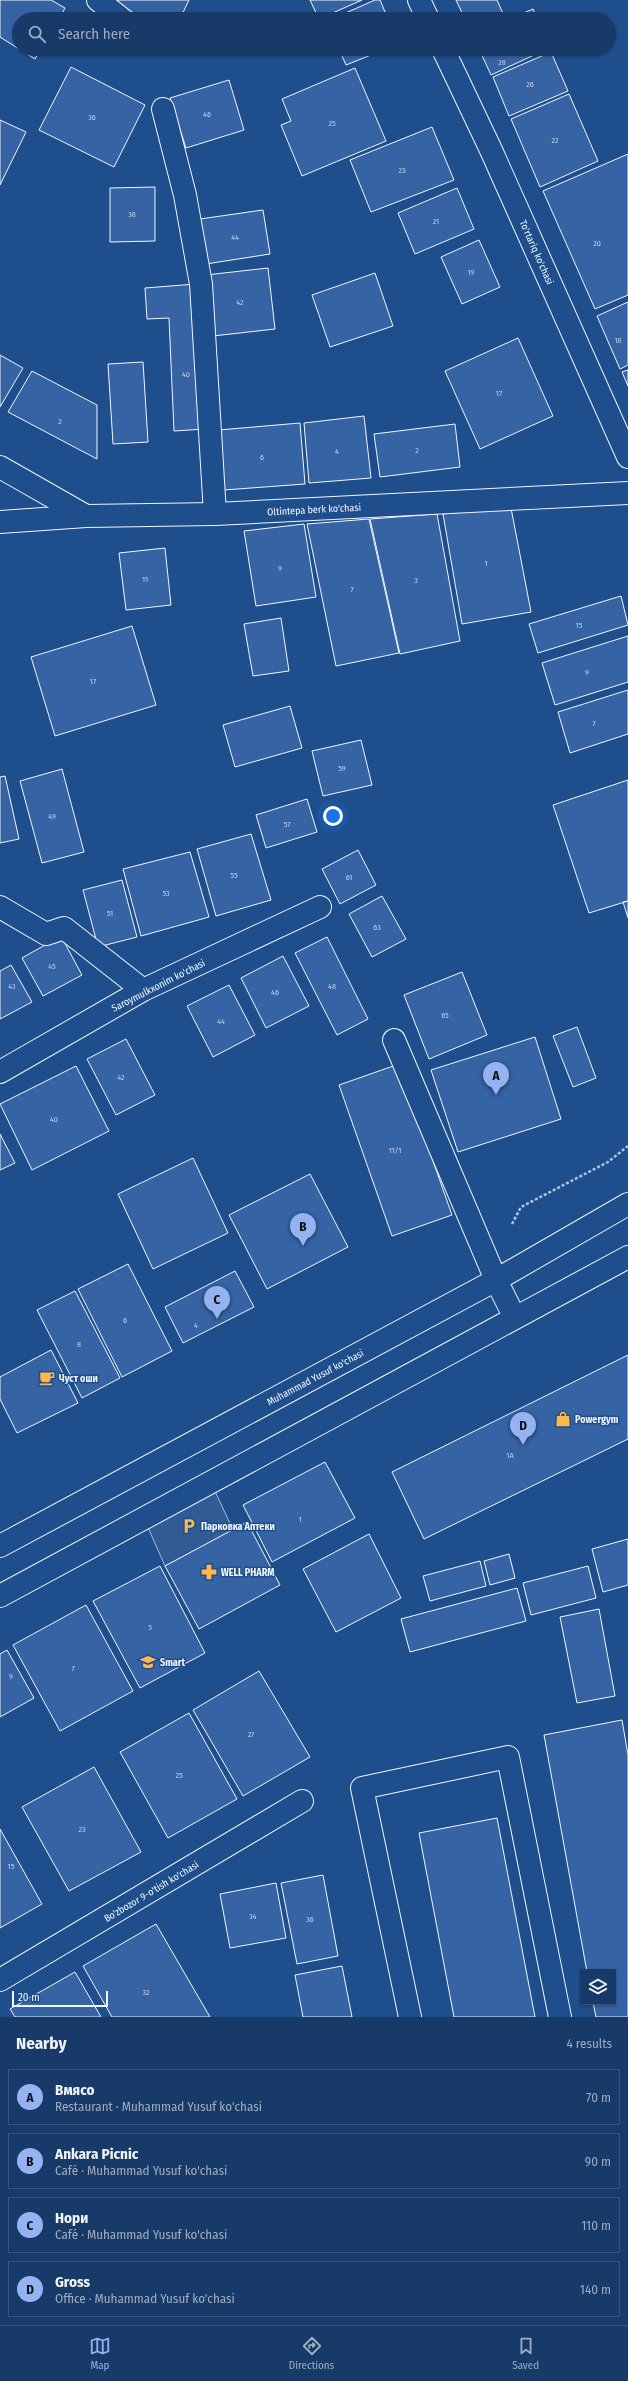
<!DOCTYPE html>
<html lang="en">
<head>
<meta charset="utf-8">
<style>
	body { margin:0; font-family:"Fira Sans Condensed",sans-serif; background:#20416f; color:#f1f3f6 }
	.controls { position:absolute; right:12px; bottom:12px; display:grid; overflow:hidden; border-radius:0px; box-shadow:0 1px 3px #0004 }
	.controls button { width:36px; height:36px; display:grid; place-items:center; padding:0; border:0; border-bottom:1px solid #36547d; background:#173a69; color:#f1f3f6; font:20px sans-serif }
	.scale { position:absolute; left:12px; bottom:10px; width:96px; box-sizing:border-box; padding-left:4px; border:2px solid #f2f6ff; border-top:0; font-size:11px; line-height:14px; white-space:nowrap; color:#f2f6ff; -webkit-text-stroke:3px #1f4e8c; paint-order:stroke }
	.you { position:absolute; left:333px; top:816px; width:14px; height:14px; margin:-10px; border:3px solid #fff; border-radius:50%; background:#1a73e8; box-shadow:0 0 0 6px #1a73e833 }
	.badge { display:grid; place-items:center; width:26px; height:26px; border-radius:50%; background:#95b2f1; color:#111; font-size:13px; font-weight:700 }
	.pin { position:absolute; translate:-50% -33px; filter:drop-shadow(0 1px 2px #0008) }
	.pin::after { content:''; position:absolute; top:21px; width:14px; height:12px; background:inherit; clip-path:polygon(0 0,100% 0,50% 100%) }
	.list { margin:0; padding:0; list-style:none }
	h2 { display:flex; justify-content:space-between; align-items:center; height:52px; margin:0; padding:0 16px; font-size:17px }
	h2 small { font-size:13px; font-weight:400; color:#9eadc0 }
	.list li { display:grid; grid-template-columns:26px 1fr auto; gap:12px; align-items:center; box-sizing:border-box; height:56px; margin:0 8px 8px; padding:0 8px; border:1px solid #36547d; border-radius:0px }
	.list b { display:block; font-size:15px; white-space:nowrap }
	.list p { margin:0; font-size:13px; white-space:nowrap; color:#9eadc0 }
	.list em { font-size:13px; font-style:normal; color:#9eadc0 }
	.icon { flex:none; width:22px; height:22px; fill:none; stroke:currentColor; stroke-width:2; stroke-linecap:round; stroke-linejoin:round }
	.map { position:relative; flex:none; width:628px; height:2017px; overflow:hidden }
	.search { position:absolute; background:#173a69; box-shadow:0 1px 3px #0004; left:12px; right:12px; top:12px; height:44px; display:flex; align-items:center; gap:10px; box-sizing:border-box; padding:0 14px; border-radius:22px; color:#9eadc0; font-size:15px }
	.sheet { height:308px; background:#173a69 }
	nav { display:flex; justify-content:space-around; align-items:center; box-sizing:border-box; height:56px; border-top:1px solid #36547d; background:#173a69; font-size:11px; color:#9eadc0 }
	nav a { display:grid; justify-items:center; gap:2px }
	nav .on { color:#95b2f1 }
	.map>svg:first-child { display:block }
</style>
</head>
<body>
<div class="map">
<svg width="628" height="2017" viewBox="0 0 628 2017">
	<rect width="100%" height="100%" fill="#1f4e8c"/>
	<path fill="#305b95" stroke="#a8bbd7" d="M213,1487L233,1530L165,1566L146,1523Z"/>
	<path fill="#3563a3" stroke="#f2f6ff" d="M0,0H51L65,8L59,19H19V49L0,37Z
		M118,0H189L180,19H148L116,5Z
		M310,0H362L319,19Z
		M375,0H380L388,19H332Z
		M456,0H497L505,18L465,19Z
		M533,9L537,19H510Z
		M19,49H41L35,59Z
		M339,49H386L346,65Z
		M479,49H547L491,75Z
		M551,52L568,91L509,116L493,77Z
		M71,67L145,105L114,167L39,130Z
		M355,68L386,141L302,176L281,125L291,121L282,99Z
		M229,80L244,130L186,148L170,98Z
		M569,94L598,161L540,187L511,119Z
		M0,120L26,132L0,185Z
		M432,127L454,180L371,212L350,160Z
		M628,154V295L595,309L543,191Z
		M155,187V241L110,242V188Z
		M457,188L474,229L415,254L398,213Z
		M263,210L270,254L206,264L200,219Z
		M479,240L500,287L462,304L441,257Z
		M268,268L275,329L213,336L206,275Z
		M375,273L393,326L330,347L312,295Z
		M196,284L205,429L174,431L169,318L147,319L145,288Z
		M628,302V365L620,369L597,316Z
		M518,338L553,416L480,449L445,371Z
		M0,355L23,368L0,407Z
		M143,362L148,442L113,444L108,364Z
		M628,370V386L622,372Z
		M32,371L97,405V459L8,412Z
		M364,416L371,478L309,483L304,423Z
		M300,423L305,484L224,490L219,430Z
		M455,424L460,467L380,477L374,434Z
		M511,508L531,612L462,624L443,514Z
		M437,514L460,641L400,654L370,519Z
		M369,519L399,653L336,666L307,524Z
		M304,524L316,597L256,606L244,531Z
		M165,548L171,605L126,610L119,553Z
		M621,596L628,625L538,653L529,624Z
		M281,618L289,671L253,676L244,624Z
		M132,626L156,705L55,736L31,657Z
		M628,636V682L555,705L542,663Z
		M628,690V734L570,753L558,712Z
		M290,706L302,748L235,767L223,725Z
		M361,740L372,785L323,796L312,751Z
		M62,769L84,852L42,863L20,781Z
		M5,776L19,839L0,843V777Z
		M628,780V901L589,913L553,805Z
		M307,799L317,832L266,848L256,815Z
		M251,834L271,900L216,916L197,849Z
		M358,850L376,885L340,904L322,869Z
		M190,852L209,917L141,936L123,869Z
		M122,880L137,937L98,947L83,890Z
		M382,896L406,939L372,957L349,914Z
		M628,901V918L623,902Z
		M61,936L82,975L43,996L22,958Z
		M327,937L368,1019L337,1035L295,953Z
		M283,956L309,1006L266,1028L241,978Z
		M11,965L32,1002L0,1019V971Z
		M462,972L487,1035L429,1059L404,995Z
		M229,985L255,1035L213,1057L187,1006Z
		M577,1027L596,1078L573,1087L553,1036Z
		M535,1037L561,1119L458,1152L431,1070Z
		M126,1039L155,1095L116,1115L87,1059Z
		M399,1064L452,1215L392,1236L339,1085Z
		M76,1066L109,1131L32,1170L0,1104Z
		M0,1134L15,1163L0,1170Z
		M193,1158L228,1233L153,1269L118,1194Z
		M310,1174L348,1247L267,1289L229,1215Z
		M128,1264L172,1351L122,1377L78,1289Z
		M235,1271L254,1307L183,1343L165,1307Z
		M75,1291L120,1378L82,1398L37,1310Z
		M51,1350L78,1403L17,1433L0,1399V1377Z
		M628,1355V1439L424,1539L392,1472Z
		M325,1462L355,1518L272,1562L243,1505Z
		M247,1522L280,1585L199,1629L165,1566Z
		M369,1534L401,1598L336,1632L303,1569Z
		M628,1539V1585L603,1592L592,1549Z
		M509,1554L515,1578L490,1585L484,1561Z
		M480,1561L486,1586L430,1601L423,1576Z
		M160,1566L205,1653L140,1688L93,1601Z
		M588,1566L596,1598L531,1615L523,1583Z
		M517,1588L526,1621L410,1652L401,1619Z
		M86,1605L133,1691L60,1731L13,1645Z
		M599,1609L615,1696L577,1703L560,1617Z
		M7,1650L34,1698L0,1717V1654Z
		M259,1671L310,1757L243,1796L193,1710Z
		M189,1713L237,1799L168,1838L120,1752Z
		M622,1720L628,1755V2017H596L593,2002H613V1972H587L544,1735Z
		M94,1767L141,1852L69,1891L22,1807Z
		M497,1818L535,2017H454L419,1833Z
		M0,1829L42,1904L0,1928Z
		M323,1875L338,1956L297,1964L281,1883Z
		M276,1883L286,1938L230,1948L220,1894Z
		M156,1924L210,2017H112L83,1966Z
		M342,1966L352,2017H303L295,1975Z
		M75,1972L101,2017H15L10,2009Z"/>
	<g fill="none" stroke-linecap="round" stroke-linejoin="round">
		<defs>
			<path id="minor" d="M98,0L122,19
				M419,0L428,19
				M443,49L491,150L628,457
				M163,109L185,195L201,284L215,514
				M0,467L86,516
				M0,522L86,516L215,514L628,493
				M0,907L46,934L64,928L143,990
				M394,1040L496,1280L515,1318
				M0,1072L143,990L320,907
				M0,1546L496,1280L628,1204
				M0,1596L628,1257
				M0,1980L302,1801
				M410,2017L362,1788L508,1757L560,2017"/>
		</defs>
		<use href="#minor" stroke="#f2f6ff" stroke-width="24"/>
		<path stroke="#b3c4dc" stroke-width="2.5" stroke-dasharray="3 2" stroke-linecap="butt" d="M512,1224L521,1207L608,1162L628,1146"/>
		<use href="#minor" stroke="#1f4e8c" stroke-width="22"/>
	</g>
	<defs>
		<symbol id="cafe-bare" viewBox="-9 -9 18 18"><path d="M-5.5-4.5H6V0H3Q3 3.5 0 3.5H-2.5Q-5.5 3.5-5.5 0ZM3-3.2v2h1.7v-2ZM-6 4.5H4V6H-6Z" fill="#ffb74d" stroke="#1f4e8c" stroke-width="2.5" paint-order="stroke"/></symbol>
		<symbol id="shop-bare" viewBox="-9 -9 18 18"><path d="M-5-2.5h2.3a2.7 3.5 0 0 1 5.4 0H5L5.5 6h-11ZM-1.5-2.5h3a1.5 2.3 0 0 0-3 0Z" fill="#ffb74d" stroke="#1f4e8c" stroke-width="2.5" paint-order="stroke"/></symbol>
		<symbol id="parking-bare" viewBox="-9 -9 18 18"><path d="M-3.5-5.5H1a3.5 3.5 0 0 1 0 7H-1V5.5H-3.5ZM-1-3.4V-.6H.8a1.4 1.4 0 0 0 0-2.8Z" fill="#ffb74d" stroke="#1f4e8c" stroke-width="2.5" paint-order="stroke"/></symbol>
		<symbol id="pharmacy-bare" viewBox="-9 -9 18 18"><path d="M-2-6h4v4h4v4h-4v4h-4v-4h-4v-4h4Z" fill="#ffb74d" stroke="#1f4e8c" stroke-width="2.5" paint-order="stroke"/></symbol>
		<symbol id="school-bare" viewBox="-9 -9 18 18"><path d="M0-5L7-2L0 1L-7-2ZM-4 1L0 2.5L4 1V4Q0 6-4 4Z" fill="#ffb74d" stroke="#1f4e8c" stroke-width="2.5" paint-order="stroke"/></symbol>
	</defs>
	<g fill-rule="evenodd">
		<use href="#cafe-bare" x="36" y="1367" width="22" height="22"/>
		<use href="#shop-bare" x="552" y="1408" width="22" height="22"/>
		<use href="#parking-bare" x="178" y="1515" width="22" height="22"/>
		<use href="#pharmacy-bare" x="198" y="1561" width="22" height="22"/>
		<use href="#school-bare" x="137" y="1651" width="22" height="22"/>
	</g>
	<g text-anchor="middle" stroke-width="3" stroke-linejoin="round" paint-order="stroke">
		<g font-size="8" fill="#c3d1e8">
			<text x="502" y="65">28</text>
			<text x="530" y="87">26</text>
			<text x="207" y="117">46</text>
			<text x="92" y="120">36</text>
			<text x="332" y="126">25</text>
			<text x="555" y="143">22</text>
			<text x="402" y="173">23</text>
			<text x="132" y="217">38</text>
			<text x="436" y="224">21</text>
			<text x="235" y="240">44</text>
			<text x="597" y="246">20</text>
			<text x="471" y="275">19</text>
			<text x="240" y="305">42</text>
			<text x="618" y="343">18</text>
			<text x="186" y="377">40</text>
			<text x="499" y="396">17</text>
			<text x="60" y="424">2</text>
			<text x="417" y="453">2</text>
			<text x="337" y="454">4</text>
			<text x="262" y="460">6</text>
			<text x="486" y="566">1</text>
			<text x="280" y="571">9</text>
			<text x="145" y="582">11</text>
			<text x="416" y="583">3</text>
			<text x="352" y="592">7</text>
			<text x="579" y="628">15</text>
			<text x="587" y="675">9</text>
			<text x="93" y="684">17</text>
			<text x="594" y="726">7</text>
			<text x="342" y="771">59</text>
			<text x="52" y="819">49</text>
			<text x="287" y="827">57</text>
			<text x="234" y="878">55</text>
			<text x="349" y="880">61</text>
			<text x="166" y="896">53</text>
			<text x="110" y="916">51</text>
			<text x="377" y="930">63</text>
			<text x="52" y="969">45</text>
			<text x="12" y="989">43</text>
			<text x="332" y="989">48</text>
			<text x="275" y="995">46</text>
			<text x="445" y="1018">65</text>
			<text x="221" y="1024">44</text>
			<text x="121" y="1080">42</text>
			<text x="54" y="1122">40</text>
			<text x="395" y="1153">11/1</text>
			<text x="125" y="1323">6</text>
			<text x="196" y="1328">4</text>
			<text x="79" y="1347">8</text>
			<text x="510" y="1458">1А</text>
			<text x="300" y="1522">1</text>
			<text x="150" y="1630">5</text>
			<text x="73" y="1671">7</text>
			<text x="11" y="1679">9</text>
			<text x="251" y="1737">27</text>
			<text x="179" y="1778">25</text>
			<text x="82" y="1832">23</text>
			<text x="11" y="1869">15</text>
			<text x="253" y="1919">34</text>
			<text x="310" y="1922">36</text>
			<text x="146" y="1995">32</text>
		</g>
		<g font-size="10" fill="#f2f6ff" stroke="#1f4e8c">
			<text transform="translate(537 252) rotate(66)" y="4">To'rtariq ko'chasi</text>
			<text transform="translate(314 509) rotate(-3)" y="4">Oltintepa berk ko'chasi</text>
			<text transform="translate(158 985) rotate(-27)" y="4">Saroymulkxonim ko'chasi</text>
			<text transform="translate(315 1377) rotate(-28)" y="4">Muhammad Yusuf ko'chasi</text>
			<text transform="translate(151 1891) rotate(-31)" y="4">Bo'zbozor 9-o'tish ko'chasi</text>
		</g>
		<g font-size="10" font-weight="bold" fill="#f2f6ff" stroke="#1f4e8c" text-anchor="start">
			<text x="59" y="1382">Чуст оши</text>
			<text x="575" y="1423">Powergym</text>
			<text x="201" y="1530">Парковка Аптеки</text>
			<text x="221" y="1576">WELL PHARM</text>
			<text x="160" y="1666">Smart</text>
		</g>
	</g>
</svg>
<div class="controls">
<button><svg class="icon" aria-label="layers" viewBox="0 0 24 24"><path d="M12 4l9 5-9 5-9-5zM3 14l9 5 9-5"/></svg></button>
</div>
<div class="scale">20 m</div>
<div class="you"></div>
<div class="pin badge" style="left:496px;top:1095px">A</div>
<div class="pin badge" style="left:303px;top:1246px">B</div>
<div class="pin badge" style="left:217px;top:1319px">C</div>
<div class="pin badge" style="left:523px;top:1445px">D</div>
<div class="search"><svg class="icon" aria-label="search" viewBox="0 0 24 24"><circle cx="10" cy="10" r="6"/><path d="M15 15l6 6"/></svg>Search here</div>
</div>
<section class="sheet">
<h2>Nearby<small>4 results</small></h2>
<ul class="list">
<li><span class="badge">A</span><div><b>Вмясо</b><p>Restaurant · Muhammad Yusuf ko'chasi</p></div><em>70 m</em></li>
<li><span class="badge">B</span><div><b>Ankara Picnic</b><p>Café · Muhammad Yusuf ko'chasi</p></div><em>90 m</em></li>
<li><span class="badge">C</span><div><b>Нори</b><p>Café · Muhammad Yusuf ko'chasi</p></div><em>110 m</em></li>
<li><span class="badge">D</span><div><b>Gross</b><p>Office · Muhammad Yusuf ko'chasi</p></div><em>140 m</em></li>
</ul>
</section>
<nav>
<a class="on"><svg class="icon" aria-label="map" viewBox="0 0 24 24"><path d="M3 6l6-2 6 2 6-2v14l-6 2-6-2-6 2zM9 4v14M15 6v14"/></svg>Map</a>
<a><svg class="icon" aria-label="directions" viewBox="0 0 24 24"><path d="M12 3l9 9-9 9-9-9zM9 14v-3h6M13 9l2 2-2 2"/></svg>Directions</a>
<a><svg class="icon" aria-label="saved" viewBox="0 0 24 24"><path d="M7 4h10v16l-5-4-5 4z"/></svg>Saved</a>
</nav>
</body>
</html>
